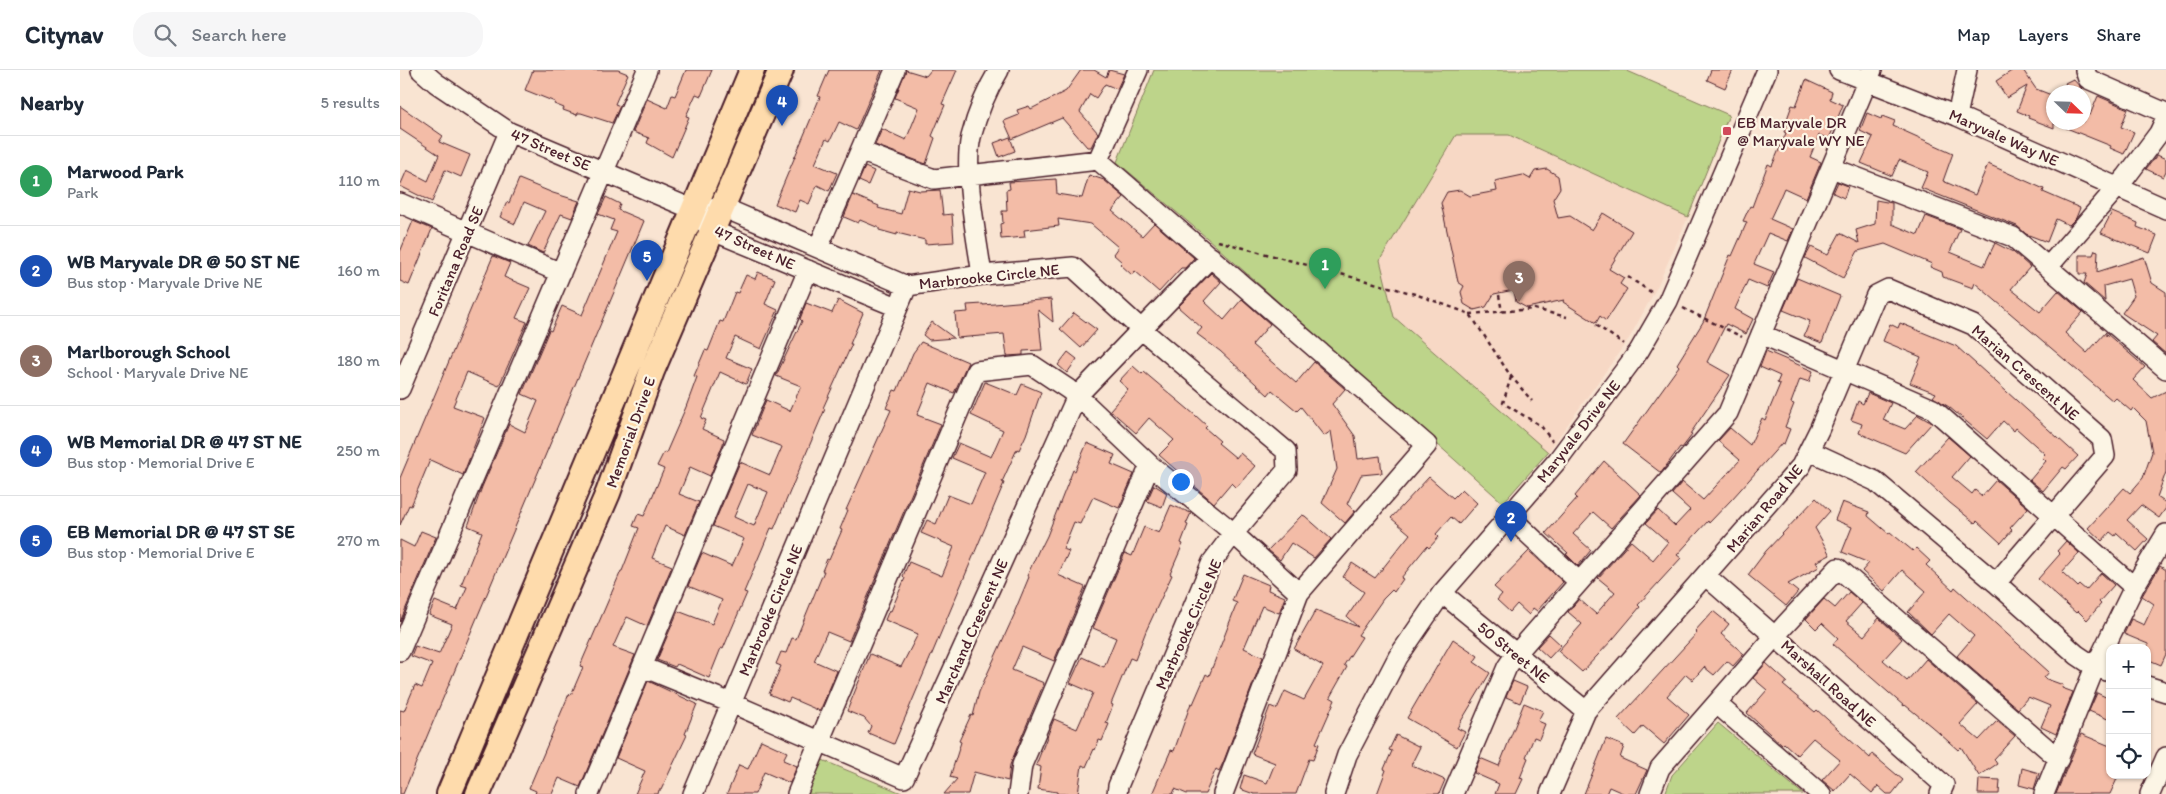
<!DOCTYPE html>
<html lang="en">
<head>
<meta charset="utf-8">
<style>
	body { margin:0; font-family:Itim,sans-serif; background:#f6f6f7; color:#1f2937 }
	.controls { position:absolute; right:15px; bottom:15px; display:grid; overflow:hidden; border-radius:10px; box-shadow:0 1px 4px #0004 }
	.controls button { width:45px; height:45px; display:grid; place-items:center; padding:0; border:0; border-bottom:1px solid #e0e1e3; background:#fff; color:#1f2937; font:25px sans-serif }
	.compass { position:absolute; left:1646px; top:15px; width:45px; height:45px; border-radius:50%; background:#fff; box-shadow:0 1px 4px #0004; rotate:113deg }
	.you { position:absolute; left:780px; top:411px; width:18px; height:18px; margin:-12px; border:4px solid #fff; border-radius:50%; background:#1a73e8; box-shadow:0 0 0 8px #1a73e833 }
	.badge { display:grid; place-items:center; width:32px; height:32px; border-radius:50%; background:#ea580c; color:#fff; font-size:16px; font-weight:700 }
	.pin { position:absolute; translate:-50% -41px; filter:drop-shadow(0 1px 2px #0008) }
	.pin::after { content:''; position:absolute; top:26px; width:18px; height:15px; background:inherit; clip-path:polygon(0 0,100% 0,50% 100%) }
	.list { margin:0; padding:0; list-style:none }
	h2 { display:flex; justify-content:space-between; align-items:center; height:65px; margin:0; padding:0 20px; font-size:21px }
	h2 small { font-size:16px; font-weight:400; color:#747a83 }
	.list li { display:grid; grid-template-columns:32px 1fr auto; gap:15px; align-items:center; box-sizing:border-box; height:90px; padding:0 20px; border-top:1px solid #e0e1e3 }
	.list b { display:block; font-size:19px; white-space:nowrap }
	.list p { margin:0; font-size:16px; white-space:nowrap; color:#747a83 }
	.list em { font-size:16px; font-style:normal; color:#747a83 }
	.icon { flex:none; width:28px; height:28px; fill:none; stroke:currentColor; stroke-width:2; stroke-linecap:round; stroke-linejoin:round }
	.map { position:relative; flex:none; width:1766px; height:724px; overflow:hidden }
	header { display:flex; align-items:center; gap:30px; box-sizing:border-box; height:70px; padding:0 25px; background:#fff; border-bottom:1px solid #e0e1e3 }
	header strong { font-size:24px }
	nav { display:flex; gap:28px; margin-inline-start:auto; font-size:18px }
	.search { width:350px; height:45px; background:#f6f6f7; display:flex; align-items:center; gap:12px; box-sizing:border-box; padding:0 18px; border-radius:20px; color:#747a83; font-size:19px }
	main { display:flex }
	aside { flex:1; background:#fff }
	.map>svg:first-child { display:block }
</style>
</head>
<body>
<header>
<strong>Citynav</strong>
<div class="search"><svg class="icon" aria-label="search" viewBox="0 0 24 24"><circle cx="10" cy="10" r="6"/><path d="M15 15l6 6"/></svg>Search here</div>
<nav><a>Map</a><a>Layers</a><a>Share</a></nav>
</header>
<main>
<aside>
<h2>Nearby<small>5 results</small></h2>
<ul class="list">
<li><span class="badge" style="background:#2e9e5b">1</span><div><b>Marwood Park</b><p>Park</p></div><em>110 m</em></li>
<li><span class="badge" style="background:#1a4fb4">2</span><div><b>WB Maryvale DR @ 50 ST NE</b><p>Bus stop · Maryvale Drive NE</p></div><em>160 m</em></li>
<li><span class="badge" style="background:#8d6e63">3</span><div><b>Marlborough School</b><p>School · Maryvale Drive NE</p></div><em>180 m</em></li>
<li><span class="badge" style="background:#1a4fb4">4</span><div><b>WB Memorial DR @ 47 ST NE</b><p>Bus stop · Memorial Drive E</p></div><em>250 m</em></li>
<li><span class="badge" style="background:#1a4fb4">5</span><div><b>EB Memorial DR @ 47 ST SE</b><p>Bus stop · Memorial Drive E</p></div><em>270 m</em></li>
</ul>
</aside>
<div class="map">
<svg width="1766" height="724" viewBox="0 0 1766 724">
	<rect width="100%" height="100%" fill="#f9e4d2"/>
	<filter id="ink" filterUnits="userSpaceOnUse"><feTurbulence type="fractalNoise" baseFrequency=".02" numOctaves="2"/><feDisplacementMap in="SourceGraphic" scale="10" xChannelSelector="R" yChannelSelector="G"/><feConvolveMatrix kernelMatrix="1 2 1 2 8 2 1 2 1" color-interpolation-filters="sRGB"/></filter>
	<g filter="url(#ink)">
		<path fill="#f7d8c5" d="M1056,65H1109L1288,147L1257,217L1230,267L1148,382L994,247L980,190Z"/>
		<path fill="#bdd48a" stroke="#847a5a" d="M754,0H1225L1329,45L1288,147L1109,65H1056L980,190L994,247L1148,382L1103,433L807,168L717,92Z
			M1318,653L1403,724H1265L1272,705Z
			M420,689L504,724H406Z"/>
		<path fill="#f3bca7" stroke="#4a1f2b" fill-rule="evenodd" d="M133,0H218L228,4L215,34L220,36L212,53L181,43H178L177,45L163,40L164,38L154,34L155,32L125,20Z
			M286,0H312L301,26L296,24L286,46L289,47L272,87L247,73L249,68L233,62L247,29L267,38L272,25L275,26Z
			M429,0H482L456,60L439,52L430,71L426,69L415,94L437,103L429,121L417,115L409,134L400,130L395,142L375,134L420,27L418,26Z
			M506,0L526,6L531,0H557L542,34L545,35L532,66L535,68L526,94L475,75L482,59L506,70L519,38L495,28Z
			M681,0H694L706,7L709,0L724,4L717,19L705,14L696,28L690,24L680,42L698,63L691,77H687L662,48L612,69L604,51L619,45L617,40L629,36L631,39L666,21Z
			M1311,0H1333L1325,18L1307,10Z
			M1613,0H1623L1636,19L1654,26V58L1628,48L1629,46L1617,41L1627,16L1607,28L1596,11Z
			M1673,9L1682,19L1670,22L1665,13Z
			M1406,10L1432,22L1430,29L1443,35L1429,69L1419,65L1410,87L1421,92L1406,128L1384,118L1378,132L1370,149L1393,159L1388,171L1368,163L1354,194L1374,202L1367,218L1348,210L1335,239L1353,249L1346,264L1326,254L1307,292L1330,305L1290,364L1292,365L1282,378L1280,377L1261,403L1223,374L1279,296L1277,294L1303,252L1330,185L1332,186L1347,152L1343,151L1350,136L1352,137L1368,94L1372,96L1386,63L1384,62L1388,50L1387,49L1392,35L1396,36Z
			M1698,26L1728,39L1721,57L1734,62L1724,84L1710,78L1711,76L1654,53L1684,52V42L1690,45Z
			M0,36L43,66L39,72L70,85L61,107L45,100L32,132L0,116L7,100L28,111L39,85L0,59Z
			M1467,43L1481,49L1482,46L1495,51L1493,56L1553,83L1543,111L1575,125L1588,94L1644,119L1643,122L1680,138L1676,148L1669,155L1656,149L1647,172L1626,164L1617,156L1521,118L1528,102L1499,90L1492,106L1461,93L1473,67L1460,61Z
			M610,67L615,81L599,87L594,73Z
			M1757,85L1766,89V101L1763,107L1746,99Z
			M465,97L474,101L468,115L459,111Z
			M1147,99L1158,106L1160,118L1153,129L1158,148L1170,146L1192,160L1203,143L1232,161L1209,199L1224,208L1220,214L1227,219L1206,251L1200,246L1196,253L1163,232L1164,230L1127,238L1116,232L1114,220L1094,224L1086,237L1074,240L1064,234L1061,222L1064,216L1058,212L1041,133L1047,122L1060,120L1070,126L1097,121L1095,111L1123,105L1130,109L1135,101Z
			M689,105L704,110L724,127L712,141L742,166L754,153L794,188L785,198H781L759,222L735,201L732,205L720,194L722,192L713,184L718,177L691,154L658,149L659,156L624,160L625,167L601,169L600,154L603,153L602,141H607L606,120L610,119L609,112L656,109L657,124L682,128Z
			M119,109L153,123L179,131L172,148L161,144L143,183L128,176L145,141L124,132L115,154L100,147L107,132L109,133Z
			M1438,112L1448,116L1444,128L1433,123Z
			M508,118L520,121L540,120L543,145L552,144L554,172L525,174V170L497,163V165L479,160V158L460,150L458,153L444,147L453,125L479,136L478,138L501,144Z
			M206,127L220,134L218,140L244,151L28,664L3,724H0V640L4,641L15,615L22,618L32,594L11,586L15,576L39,584L52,554L29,545L35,531L57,540L67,517L61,515L82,462L68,456L82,417L109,354L125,362L138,331L122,324L149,260L151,261L162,236L182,245L217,162L210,160L214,150L198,144Z
			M1476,130L1492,133V154L1518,165L1526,146L1560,159L1550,182L1584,196L1595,173L1613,182L1630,197L1611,219L1640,242L1658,221L1683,242L1665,263L1687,283L1706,262V266L1707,264L1745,297L1733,310L1752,328L1766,321V402L1757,427L1766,433V438L1759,448L1741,435L1727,450L1748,469L1737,481L1717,463L1715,466L1710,462L1702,471L1688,458L1724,418L1730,423L1743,408L1752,382L1746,351L1733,338L1731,341L1716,328L1713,331L1575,213L1573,218L1543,207L1542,202L1530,197L1532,194L1485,174L1458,181L1443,208L1405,188L1411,177L1428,185L1440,163L1459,173L1456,160L1475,154Z
			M1712,142L1738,153L1737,157L1757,165L1750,183L1701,163Z
			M13,151L32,159L9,215L0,211V182Z
			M1695,180L1698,181L1697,202L1744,187L1752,213L1766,222V284L1752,272L1757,266L1722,243L1734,226L1729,209L1704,216L1705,231L1684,213L1687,204H1679V185H1693Z
			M93,186L110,193L104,207L130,218L116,248L127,252L99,316L67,302L53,336L85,348L63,405L30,390L11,436L9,435L0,455V408Z
			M358,202L375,209L365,234L378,240L361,279L335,267L326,288L352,299L346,314L320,302L301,348L306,350L302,359L324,369L323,374L310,406L290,397L279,424L299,432L285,465L265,456L252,488L272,496L247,556L227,547L222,557L213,577L235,585L180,717L159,708L152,724H135L136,721L129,718L169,624L171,625L183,597L180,596L221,501H222L239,458L233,456L238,444L244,446L264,399L257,396L264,382L266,383L286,337L297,307L294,306L305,280L308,281L320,251L323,252L335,222L338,223L346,205L355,209Z
			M811,203L821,212L804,231L824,250L842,229L870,254L852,275L896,313L914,292L945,319L932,334L955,366L958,389L980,386L982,403L961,405L947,434L955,441L945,453L922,433L937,399L931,361L924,366L901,337L897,341L872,320L868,325L820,281L797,264L802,258L778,237Z
			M1397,208L1440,226L1422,273L1404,266L1410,251L1383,240Z
			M651,229L653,252L638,240L642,280L623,281V285L607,286L604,264L557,268L555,243L568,242L567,235L583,234V235Z
			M438,230L463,243L450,274H452L423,338L425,339L374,459L371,458L344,522L347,523L323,579L321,578L309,608L277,594L275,597L257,590L278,541L312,554L322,530L288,516L302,483L332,496L344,469L313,456L340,392L370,405L382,377L352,365L366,330L390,341L401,316L376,306L402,251L400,249L406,233L432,243ZM348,414L368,422L354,456L334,447Z
			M674,243L697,260L681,278L660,259Z
			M532,252L554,268L529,270L523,265Z
			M1500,253L1556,276L1678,386L1666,399L1663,397L1643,421L1630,410L1646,391L1642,387L1645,384L1616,358L1614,361L1603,351L1587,369L1549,337L1533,327L1536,323L1510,313L1521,287L1483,271L1490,254L1498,258Z
			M521,272L568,292L554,323L530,313L517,345L541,354L449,571L427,562L414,591L437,601L420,641L390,628L388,632L369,624L381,596L376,594L381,582L386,583L392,568L396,569L424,501H422L427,489L429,490L442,460L440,459L448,440H446L491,340L486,338L494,320L497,321L513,283Z
			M1366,281L1413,301L1409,312L1400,309L1391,333L1394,334L1385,357L1390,359L1384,374L1382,373L1332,429L1309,453L1308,451L1277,485L1281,488L1238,535L1240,537L1213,569L1182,602L1158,581L1182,554L1168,542L1179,529L1196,544L1215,522L1198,508L1231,471L1253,490L1268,472L1246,453L1258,440L1275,456L1290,440L1272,424L1282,412L1303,430L1340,390L1318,371L1330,358L1350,375L1362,348L1365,350L1380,314L1377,313L1380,306L1360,297Z
			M668,282L677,289L667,303L658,295Z
			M733,296L742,304L744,302L795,345L807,356L805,358L820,371L818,373L836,388L840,383L855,396L836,418L831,413L814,433L759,385L774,370L749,348L736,363L710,340L728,319L719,311Z
			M585,312L617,325L622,314L641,322L626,365L619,380L617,379L602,412L604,413L494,674L468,663L471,656L464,648L447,641L470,584L501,597L518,564L485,550L489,540L491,541L505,508L503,506L509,492L542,506L554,477L521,463L527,450L536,454L548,425L571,434L585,402L552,388L559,373L591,387L603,360L571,345Z
			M1468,323L1491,333L1483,350L1505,359L1518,345L1532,353L1505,383L1459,363L1462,354L1451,350L1458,331L1463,334Z
			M1548,367L1570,386L1552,407L1572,424L1575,420L1582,426L1596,410L1628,438L1610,458L1612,460L1601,473L1577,451L1575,453L1550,433L1516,402Z
			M687,373L715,385L711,394L734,404L719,438L693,427L680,454L674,452L663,479L669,481L658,505L685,517L654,591L622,577L612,600L644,613L610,695L608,711L574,702L568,724H544L557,709L550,707L561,672L559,671L571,645L573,646L579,622L615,543H614L629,507L627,506L641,475L642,476L647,466L673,400L675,401Z
			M1204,391L1241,425L1211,458L1193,442L1173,464L1191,480L1178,496L1166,484L1168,483L1146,463L1177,428L1175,426Z
			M1029,407L1053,428L1062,419L1077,433L1059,454L1051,447L1036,464L1039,467L1029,478L1027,476L1001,508L1003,509L994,522L992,520L983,529L958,565L962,567L944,595L947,597L930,627L935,630L916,673L919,674L913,690L909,689L896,724H854L840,719L844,705L867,713L875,693L852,684L870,636L877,639L885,621L904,630L923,596L894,579L916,540L958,557L947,547L964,522L943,507L952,493L975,508L1010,464L991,448Z
			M754,415L767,423L762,437L747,431Z
			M1416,428L1430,441L1415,458L1430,485L1416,492L1419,497L1388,514L1398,522L1386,536L1348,505L1366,481Z
			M1442,432L1469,442L1468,446L1489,464L1490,462L1513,481L1516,478L1530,491L1526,495L1553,520L1555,517L1649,602L1644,608L1663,615L1662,618L1673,622L1656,664L1641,657L1650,636L1628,627L1618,639L1557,586L1574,566L1549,544L1531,564L1508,542L1526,521L1502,500L1484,521L1462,501L1469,493L1442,482L1452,457L1435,450Z
			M771,435L791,443L786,454L788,455L781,473L783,474L770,504L772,505L746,561L735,590L730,588L711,634L713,635L706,653L709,654L702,671L699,670L695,680L694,679L686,697L682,695L678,724H657V722L638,719L641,697L636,695L654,649L677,659L693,623L670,613L682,587L704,597L716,568L693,558L725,483L732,486L744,457L759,463Z
			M902,445L905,446L931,469L914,488L891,473L880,490L868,480Z
			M21,461L36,467L0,552V470L14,477Z
			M1666,471L1679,483L1662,502L1678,517L1680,515L1686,520L1701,503L1714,515L1699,532L1701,534L1687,550L1678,541L1676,543L1638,509L1660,484L1657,481Z
			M1129,481L1163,512L1137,541L1133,538L1129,545L1117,534L1110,542L1097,530L1102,524L1094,517Z
			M1760,496L1766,500V584L1761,595L1747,589L1748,574L1724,564L1731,549L1744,555L1754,534L1742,526Z
			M843,504L869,515L868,520L885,527L879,543L862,536L844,578L863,587L823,693L819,701L816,699L805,724H787L775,719L773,724H752L771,680L774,681L791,633L793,634L806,604L809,606L837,533L832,531Z
			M1449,522L1462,533L1446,551L1464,566L1479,548L1502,569L1483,590L1507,611L1526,589L1578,634L1560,654L1579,670L1597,651L1615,666L1594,689L1597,694L1579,706L1561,677L1558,680L1531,656L1505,635L1504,636L1433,574L1438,568L1422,553L1416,559L1406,549L1424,529L1435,538Z
			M1313,541L1329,554L1321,564L1344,584L1333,596L1327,591L1314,605L1304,597L1293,610L1286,604L1267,626L1289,645L1264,674L1243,656L1235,665L1218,649L1297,563L1295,561Z
			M1149,564L1161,575L1149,588L1137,577Z
			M1053,569L1078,586L1074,592L1090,603L1057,658L1065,662L1057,677L1007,648Z
			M1366,593L1387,612L1383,615L1415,642L1417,640L1470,688L1472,684L1503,710L1492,724H1487L1478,716L1472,723L1450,704L1435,721L1422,710L1440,690L1413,668L1397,685L1384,673L1382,675L1347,643L1367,620L1353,608Z
			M248,611L297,634L285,664L287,665L261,720H259L258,724H235L245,701L216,688Z
			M1113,611L1127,617L1120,633L1106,627Z
			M1697,623L1710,629V650L1689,641Z
			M1124,633L1143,641L1138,651L1145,654L1139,669L1134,667L1126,687L1128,688L1120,708L1123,709L1116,724H1095L1099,714L1074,703L1080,688L1099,696Z
			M1681,664L1710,676V705H1715L1714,708L1717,709L1710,724H1656Z
			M996,665L1020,677L1011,695L1045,710L1039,724H977L986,700L984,699L992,681L989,680Z
			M1206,669L1224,676L1220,688L1247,700L1236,724H1225L1209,717L1206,724H1184Z
			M361,670L387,682L383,690L397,696L390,713L364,702L355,724H327L339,695L348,699Z
			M1622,698L1639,703L1634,719L1619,715Z
			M1579,709L1600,710L1599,724H1578Z"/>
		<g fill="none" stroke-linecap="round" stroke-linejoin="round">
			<defs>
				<path id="minor" d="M21,0L36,13L109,62L292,139L322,137L507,216
					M738,0L698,90L1027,375L899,523L823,724
					M1439,0L1557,46L1766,139
					M1685,0L1688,9L1766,43
					M1557,46L1567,0
					M460,81L495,0
					M1432,98L1613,167L1766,299
					M0,133L161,203
					M303,151L313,161L497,237
					M418,178L460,81L534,109L698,90
					M1648,197L1726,107L1759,63L1766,48
					M582,205C577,169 563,101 571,67C577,44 587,20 599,0
					M1361,264L1533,339L1734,517
					M0,319L109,62
					M1410,381L1475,411L1596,513L1677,585L1695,597L1710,602
					M1109,446L1179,512
					M1306,506L1544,715L1540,724
					M1042,523L1186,641
					M0,581L247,0
					M243,597L331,633L504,708L677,326L811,187
					M1747,616L1766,622
					M1317,634L1421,724
					M189,724L408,200
					M293,724L507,216L582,205L673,197L741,259L886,381L887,400L833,464L812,492L718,716L717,724
					M397,724L576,301L632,295L668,319L686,334L750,395L824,455L899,523
					M618,724L622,695L750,395
					M934,724L947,685L998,587L1042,523L1157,391L1239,281L1268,231L1367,0
					M1053,724L1107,597L1116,584L1328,343L1472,0
					M1150,724L1186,641L1401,396L1419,360L1476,225L1488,219L1573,255L1702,369L1705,386L1596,513
					M1250,724L1260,698L1385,555L1438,498L1659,689
					M1644,724L1695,597L1734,517L1766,464
					M1750,724L1766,687"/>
				<path id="major" d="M49,724L352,0
					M78,724L208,423L252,301L381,0"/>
			</defs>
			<use href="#minor" stroke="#4a1f2b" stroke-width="22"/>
			<use href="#major" stroke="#4a1f2b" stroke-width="28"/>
			<path stroke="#4a1f2b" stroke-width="2.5" stroke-dasharray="4 4" stroke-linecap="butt" d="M818,171L1015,224L1070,244L1110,305L1132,331
				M1228,207L1254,224
				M1099,225L1102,242
				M1283,238L1342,267
				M1070,244L1134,239L1167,247
				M1196,255L1224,274
				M1111,307L1103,333L1141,356L1152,371"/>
			<use href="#minor" stroke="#fcf5e5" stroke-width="19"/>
			<use href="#major" stroke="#fedbac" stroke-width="24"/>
		</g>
	</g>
	<rect fill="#d1495b" stroke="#fcf5e5" stroke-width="2" x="1322" y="56" width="10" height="10" rx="2.5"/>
	<g text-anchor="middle" stroke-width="4.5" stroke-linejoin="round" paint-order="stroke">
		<g font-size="16" fill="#4a1f2b" stroke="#fcf5e5" text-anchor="start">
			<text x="1337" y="58">EB Maryvale DR<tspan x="1337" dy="18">@ Maryvale WY NE</tspan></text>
		</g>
		<g font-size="16" fill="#4a1f2b" stroke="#fcf5e5">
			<text transform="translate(1604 67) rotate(24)" y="6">Maryvale Way NE</text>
			<text transform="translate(151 79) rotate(23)" y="6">47 Street SE</text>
			<text transform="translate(355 177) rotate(24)" y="6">47 Street NE</text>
			<text transform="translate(55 191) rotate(-67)" y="6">Foritana Road SE</text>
			<text transform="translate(589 206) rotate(-6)" y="6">Marbrooke Circle NE</text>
			<text transform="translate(1626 302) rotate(41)" y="6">Marian Crescent NE</text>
			<text transform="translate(1178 361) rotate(-52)" y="6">Maryvale Drive NE</text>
			<text transform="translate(230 362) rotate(-70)" y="6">Memorial Drive E</text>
			<text transform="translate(1364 438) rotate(-50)" y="6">Marian Road NE</text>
			<text transform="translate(370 540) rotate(-67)" y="6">Marbrooke Circle NE</text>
			<text transform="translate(788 554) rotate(-66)" y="6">Marbrooke Circle NE</text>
			<text transform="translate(571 561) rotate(-66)" y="6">Marchand Crescent NE</text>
			<text transform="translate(1114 582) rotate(39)" y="6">50 Street NE</text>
			<text transform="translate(1429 613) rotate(42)" y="6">Marshall Road NE</text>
		</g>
	</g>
</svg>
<div class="controls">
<button>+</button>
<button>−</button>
<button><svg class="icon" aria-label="locate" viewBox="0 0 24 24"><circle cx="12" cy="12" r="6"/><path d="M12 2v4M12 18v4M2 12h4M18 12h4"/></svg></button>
</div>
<svg class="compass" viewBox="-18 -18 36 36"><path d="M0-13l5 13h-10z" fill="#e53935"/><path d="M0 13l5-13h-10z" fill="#747a83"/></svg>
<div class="you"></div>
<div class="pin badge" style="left:925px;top:219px;background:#2e9e5b">1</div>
<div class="pin badge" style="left:1111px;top:472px;background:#1a4fb4">2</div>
<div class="pin badge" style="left:1119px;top:232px;background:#8d6e63">3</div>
<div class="pin badge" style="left:382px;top:56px;background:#1a4fb4">4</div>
<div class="pin badge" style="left:247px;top:211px;background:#1a4fb4">5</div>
</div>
</main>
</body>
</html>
